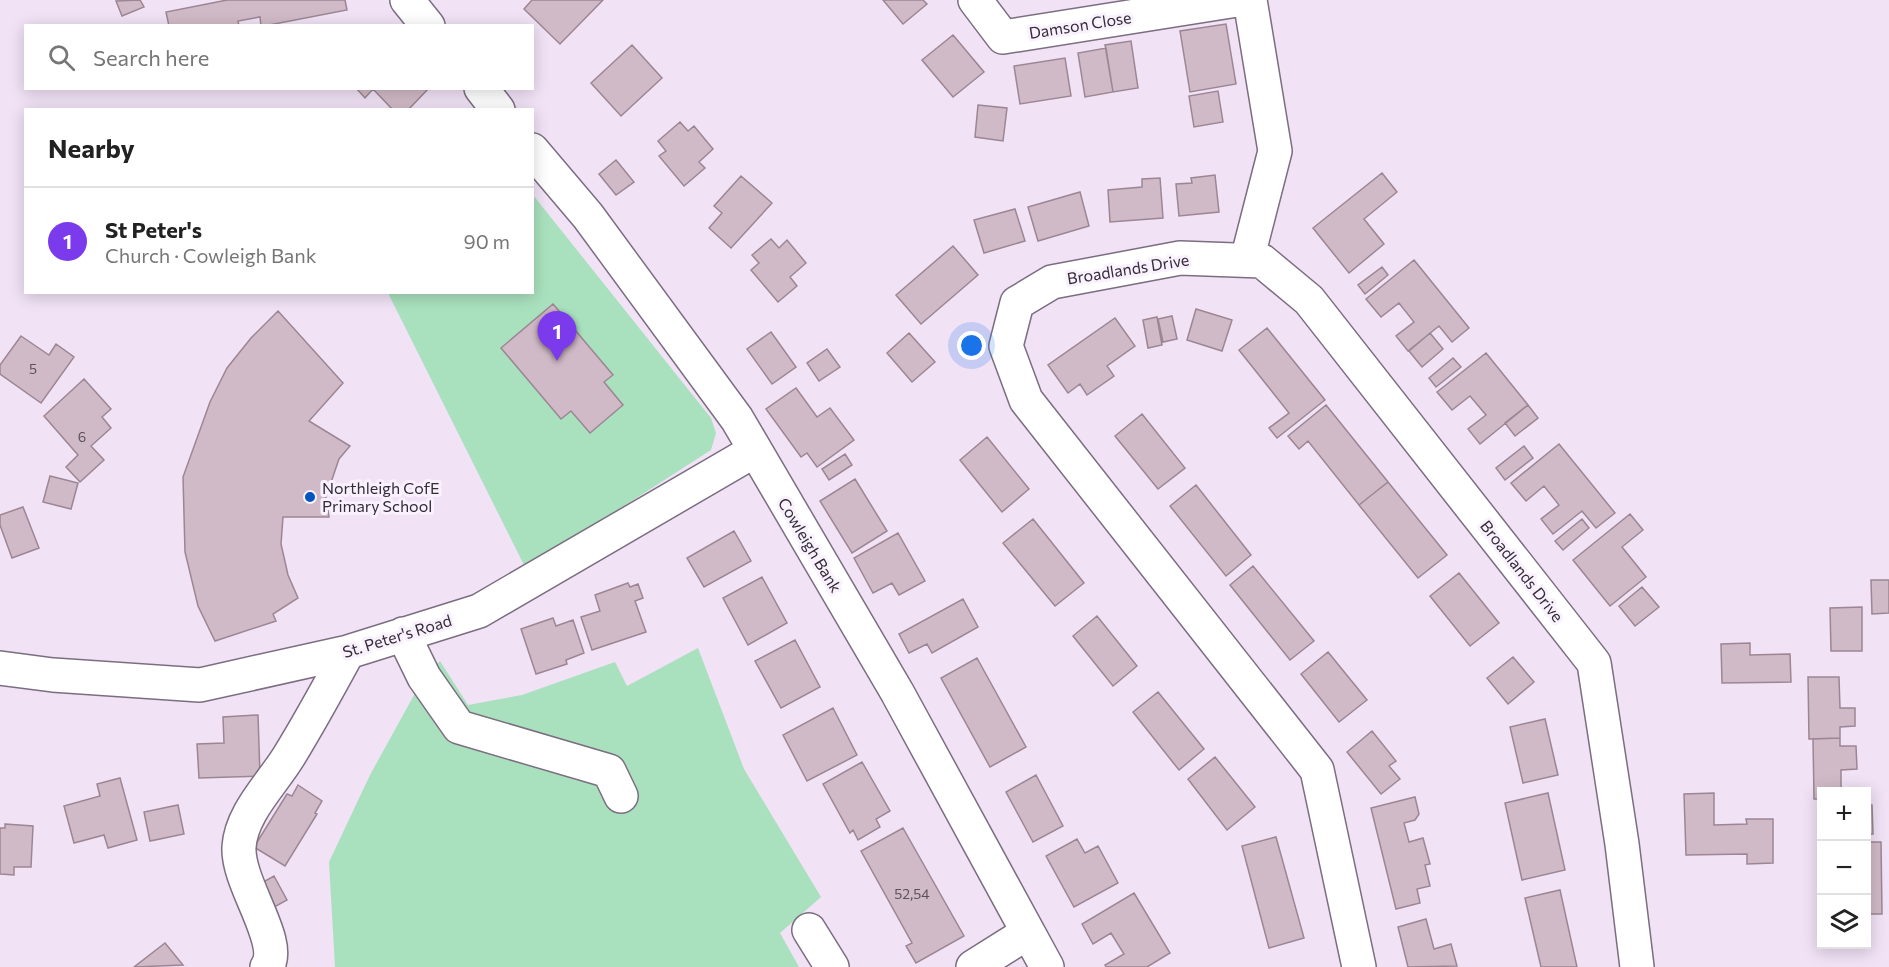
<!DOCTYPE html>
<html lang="en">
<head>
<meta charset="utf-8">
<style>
	body { margin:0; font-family:Commissioner,sans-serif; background:#f2f2f2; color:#222 }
	.controls { position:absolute; right:18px; bottom:18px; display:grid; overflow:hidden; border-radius:0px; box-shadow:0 3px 15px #0003 }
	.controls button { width:54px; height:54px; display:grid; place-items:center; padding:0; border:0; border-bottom:2px solid #e0e0e0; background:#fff; color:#222; font:30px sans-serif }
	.you { position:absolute; left:972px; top:346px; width:21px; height:21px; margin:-15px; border:4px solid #fff; border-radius:50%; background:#1a73e8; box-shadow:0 0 0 9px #1a73e833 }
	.badge { display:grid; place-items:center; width:39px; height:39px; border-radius:50%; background:#7c3aed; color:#fff; font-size:20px; font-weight:700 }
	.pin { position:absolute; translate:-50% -50px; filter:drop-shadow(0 2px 3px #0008) }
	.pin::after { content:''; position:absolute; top:32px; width:21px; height:18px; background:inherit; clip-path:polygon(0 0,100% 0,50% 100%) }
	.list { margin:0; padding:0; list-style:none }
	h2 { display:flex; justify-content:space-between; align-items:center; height:78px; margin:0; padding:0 24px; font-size:26px }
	h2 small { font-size:20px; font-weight:400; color:#767676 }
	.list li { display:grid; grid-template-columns:39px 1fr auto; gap:18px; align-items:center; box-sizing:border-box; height:108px; padding:0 24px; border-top:2px solid #e0e0e0 }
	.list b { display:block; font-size:22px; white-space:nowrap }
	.list p { margin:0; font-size:20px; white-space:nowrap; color:#767676 }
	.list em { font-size:20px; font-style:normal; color:#767676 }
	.icon { flex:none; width:33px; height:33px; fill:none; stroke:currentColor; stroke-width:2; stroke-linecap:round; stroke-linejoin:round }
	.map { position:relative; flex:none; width:1889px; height:967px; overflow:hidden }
	.search { position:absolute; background:#fff; box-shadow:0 3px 15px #0003; left:24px; top:24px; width:510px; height:66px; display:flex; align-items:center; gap:15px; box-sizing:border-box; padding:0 21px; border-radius:0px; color:#767676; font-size:22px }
	.panel { position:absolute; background:#fff; box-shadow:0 3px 15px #0003; left:24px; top:108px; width:510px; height:186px; border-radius:0px }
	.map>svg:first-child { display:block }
</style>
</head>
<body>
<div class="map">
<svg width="1889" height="967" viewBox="0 0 1889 967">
	<rect width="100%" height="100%" fill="#f1e2f6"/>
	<path fill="#a9e1be" d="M533,195L711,418L716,433L711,450L526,569L388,293L532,292Z
		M698,648L744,769L821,897L780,933L799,967H335L329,862L370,775L424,677L440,661L468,705L522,695L615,662L627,686Z"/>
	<path fill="#d1bac7" stroke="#9c8693" stroke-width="1.5" d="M140,0L144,7L122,16L116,1Z
		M227,0H345L347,10L264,26H261L260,17L238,21L239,26H169L166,12Z
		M532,0H603L560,44L524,9Z
		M883,0H923L927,4L903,24Z
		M1226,24L1236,84L1190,92L1180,31Z
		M953,35L984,72L953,97L922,60Z
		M1131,41L1138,88L1113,92L1105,45Z
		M632,45L662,78L621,116L591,83Z
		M1106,48L1113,92L1085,97L1078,53Z
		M1065,58L1071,96L1020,104L1014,66Z
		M356,88H429L408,110H393L373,89L365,98Z
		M1218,91L1223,122L1194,127L1189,96Z
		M978,105L1007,108L1003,141L975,137Z
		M680,122L688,131L694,126L713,149L699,162L705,168L684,186L659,156L666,151L658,141Z
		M616,160L634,182L616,195L599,174Z
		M1382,173L1397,192L1364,219L1384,244L1349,273L1313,228Z
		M1215,175L1219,212L1179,216L1176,184L1192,183L1191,178Z
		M741,176L772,203L731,248L709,228L722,213L714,206Z
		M1160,178L1163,218L1110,222L1108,190L1142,187V179Z
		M1080,192L1089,226L1038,241L1028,207Z
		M1015,209L1025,241L984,253L974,220Z
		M771,239L779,248L787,240L806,263L790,277L797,286L778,302L751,270L759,263L752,255Z
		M953,246L978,275L921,324L896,295Z
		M1414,260L1469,328L1452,342L1439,326L1408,351L1396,336L1414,322L1399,303L1381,317L1366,299Z
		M1382,267L1388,275L1365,294L1358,285Z
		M553,304L613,375L604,382L623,405L590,433L571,411L561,419L501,348Z
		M1196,309L1232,320L1222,351L1187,340Z
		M278,311L343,383L309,421L350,446L339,459L326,497L329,517H283L281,544L288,575L298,598L273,614L276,621L215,641L198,606L185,552L183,477L210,402L227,368L251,338Z
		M1172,316L1177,339L1163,342L1158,319Z
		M1157,317L1162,345L1148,348L1143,320Z
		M1115,318L1135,346L1107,366L1114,376L1087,395L1080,384L1068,393L1048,365Z
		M1267,328L1325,400L1277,438L1269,428L1289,413L1239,350Z
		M771,332L796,367L772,384L747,349Z
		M909,333L935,362L912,382L887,353Z
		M1430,333L1443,349L1422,367L1409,351Z
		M21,336L49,355L56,344L74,357L41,403L0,374V365Z
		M827,349L840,367L819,381L807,363Z
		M1486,353L1528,405L1480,444L1468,429L1486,415L1470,396L1452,410L1437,392Z
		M1453,358L1461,367L1436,387L1429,378Z
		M84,379L111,409L102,417L111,428L91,446L104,460L80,482L66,467L78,455L44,416Z
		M796,388L817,417L830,408L854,440L817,467L807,453L801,457L766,409Z
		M1326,405L1388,482L1359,505L1308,441L1299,449L1288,436Z
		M1528,405L1538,418L1515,436L1505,423Z
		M1142,414L1185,468L1158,489L1115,436Z
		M987,437L1029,489L1002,512L960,460Z
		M1559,444L1615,513L1596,528L1582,511L1553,534L1541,519L1559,505L1544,486L1526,501L1511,483Z
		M1524,446L1533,458L1505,480L1496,468Z
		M845,454L852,465L829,480L822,469Z
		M50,476L78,483L71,509L43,502Z
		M855,479L887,531L852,553L820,501Z
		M1388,482L1447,555L1418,578L1359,505Z
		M1196,485L1251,555L1226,576L1170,506Z
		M23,507L39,548L12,558L0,525V515Z
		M1630,514L1643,530L1622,547L1646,577L1610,606L1573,560Z
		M1033,519L1084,583L1055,606L1003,543Z
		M1582,519L1589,528L1563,550L1555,541Z
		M734,531L751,561L704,587L687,558Z
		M898,533L925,581L899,595L892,583L873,593L854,558Z
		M1253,566L1314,641L1290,660L1230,585Z
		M1459,573L1499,623L1470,646L1430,596Z
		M762,577L787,623L748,645L723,598Z
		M1871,580H1889V613L1872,614Z
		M628,583L630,587L638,584L643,598L635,601L646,632L592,650L581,617L600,611L595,595Z
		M1642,587L1659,607L1635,626L1619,606Z
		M963,599L978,627L932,653L927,644L909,653L899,634Z
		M1862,607V651H1831L1830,608Z
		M1097,616L1137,666L1113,686L1073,636Z
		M553,618L556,626L573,620L584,653L566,660L567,664L536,674L521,629Z
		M795,640L820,687L781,708L755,661Z
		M1750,643V655L1790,654L1791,682L1722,683L1721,644Z
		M1328,652L1367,700L1339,722L1301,674Z
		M1513,657L1534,682L1508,704L1487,678Z
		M977,658L1026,747L990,767L941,678Z
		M1808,677H1839L1840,708H1855V726L1840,727V738L1809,739Z
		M1158,692L1204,749L1179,770L1133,712Z
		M833,708L857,755L807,781L783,735Z
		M258,715L260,776L199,778L197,744L224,743L223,717Z
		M1545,719L1558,775L1523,783L1510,727Z
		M1372,731L1396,761L1389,766L1400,779L1381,794L1347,752Z
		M1840,738V746H1856L1857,769L1841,770V792H1822V799H1814L1813,739Z
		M1215,757L1255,807L1227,830L1188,779Z
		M862,762L890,811L876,819L880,827L858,840L853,830L850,833L823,784Z
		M1036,775L1063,826L1033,842L1006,792Z
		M120,778L137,840L108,848L104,835L74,843L64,806L100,796L97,784Z
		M298,785L322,801L315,813L317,814L285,866L254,847L287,794L292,796Z
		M1548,793L1565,870L1522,880L1505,803Z
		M1714,793V825L1747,824L1746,819H1773V863L1747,864V854L1686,855L1684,794Z
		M1415,797L1419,814L1415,820L1404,823L1409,842L1423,838L1430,864L1425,865L1430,886L1417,889L1420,903L1396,909L1371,808Z
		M178,805L184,834L150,841L144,812Z
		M1866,805H1872L1873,834H1866Z
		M5,824L33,826L31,867H14V875L0,874V828H5Z
		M903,828L964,936L916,963L906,946L912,943L861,851Z
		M1276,837L1304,938L1269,948L1242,846Z
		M1077,839L1085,853L1098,846L1118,883L1074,907L1046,856Z
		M1866,842H1881L1882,914H1866Z
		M274,876L287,900L267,911L254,887Z
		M1560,890L1577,967H1541L1525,898Z
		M1134,893L1170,953L1147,967H1106L1105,965L1124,954L1111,933L1093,944L1082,924Z
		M1426,919L1434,949L1451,944L1457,966L1408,967L1398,927Z
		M165,943L183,965L134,967Z"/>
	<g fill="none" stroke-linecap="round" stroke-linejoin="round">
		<defs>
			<path id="minor" d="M407,0L428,26
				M975,0L1003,37L1237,0
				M481,88L498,110
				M532,150L588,216L737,419L897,692L1047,967
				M1247,260L1275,151L1250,0
				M403,634L424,677L459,727L609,771L621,796
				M0,668L53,675L200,685L348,652L479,611L754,451
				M809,930L832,967
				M267,967C284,942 237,884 239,847C241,813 272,784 289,756C310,722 329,687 348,652
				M973,967L1027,933
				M1359,967L1317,770L1026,400L1006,346L1017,303L1052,282L1180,258L1262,261L1309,300L1594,663L1622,844L1637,967"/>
		</defs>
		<use href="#minor" stroke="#7b6e80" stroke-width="36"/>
		<use href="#minor" stroke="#fff" stroke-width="33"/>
	</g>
	<circle fill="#0055be" stroke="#faf1fe" stroke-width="2" cx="310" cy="497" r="6"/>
	<g text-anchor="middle" stroke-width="6" stroke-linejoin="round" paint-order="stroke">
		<g font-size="14" fill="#5a505a">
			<text x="33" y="374">5</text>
			<text x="82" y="442">6</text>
			<text x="912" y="899">52,54</text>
		</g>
		<g font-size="16" fill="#332d35" stroke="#faf1fe">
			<text transform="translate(1080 25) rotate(-9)" y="6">Damson Close</text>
			<text transform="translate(1128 269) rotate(-9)" y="6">Broadlands Drive</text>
			<text transform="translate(810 545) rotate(59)" y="6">Cowleigh Bank</text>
			<text transform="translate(1522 571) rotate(52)" y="6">Broadlands Drive</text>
			<text transform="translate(397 636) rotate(-17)" y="6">St. Peter's Road</text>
		</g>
		<g font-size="16" fill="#332d35" stroke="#faf1fe" text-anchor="start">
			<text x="322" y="494">Northleigh CofE<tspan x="322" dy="18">Primary School</tspan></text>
		</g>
	</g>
</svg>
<div class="controls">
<button>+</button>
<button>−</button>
<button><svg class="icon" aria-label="layers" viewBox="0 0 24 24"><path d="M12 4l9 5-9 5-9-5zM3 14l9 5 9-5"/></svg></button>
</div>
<div class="you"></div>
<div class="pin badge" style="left:557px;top:361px">1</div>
<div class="search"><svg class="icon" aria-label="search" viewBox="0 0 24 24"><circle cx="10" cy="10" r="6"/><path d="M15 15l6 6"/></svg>Search here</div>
<section class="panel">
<h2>Nearby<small></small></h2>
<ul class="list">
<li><span class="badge">1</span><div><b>St Peter's</b><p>Church · Cowleigh Bank</p></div><em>90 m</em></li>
</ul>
</section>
</div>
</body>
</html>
